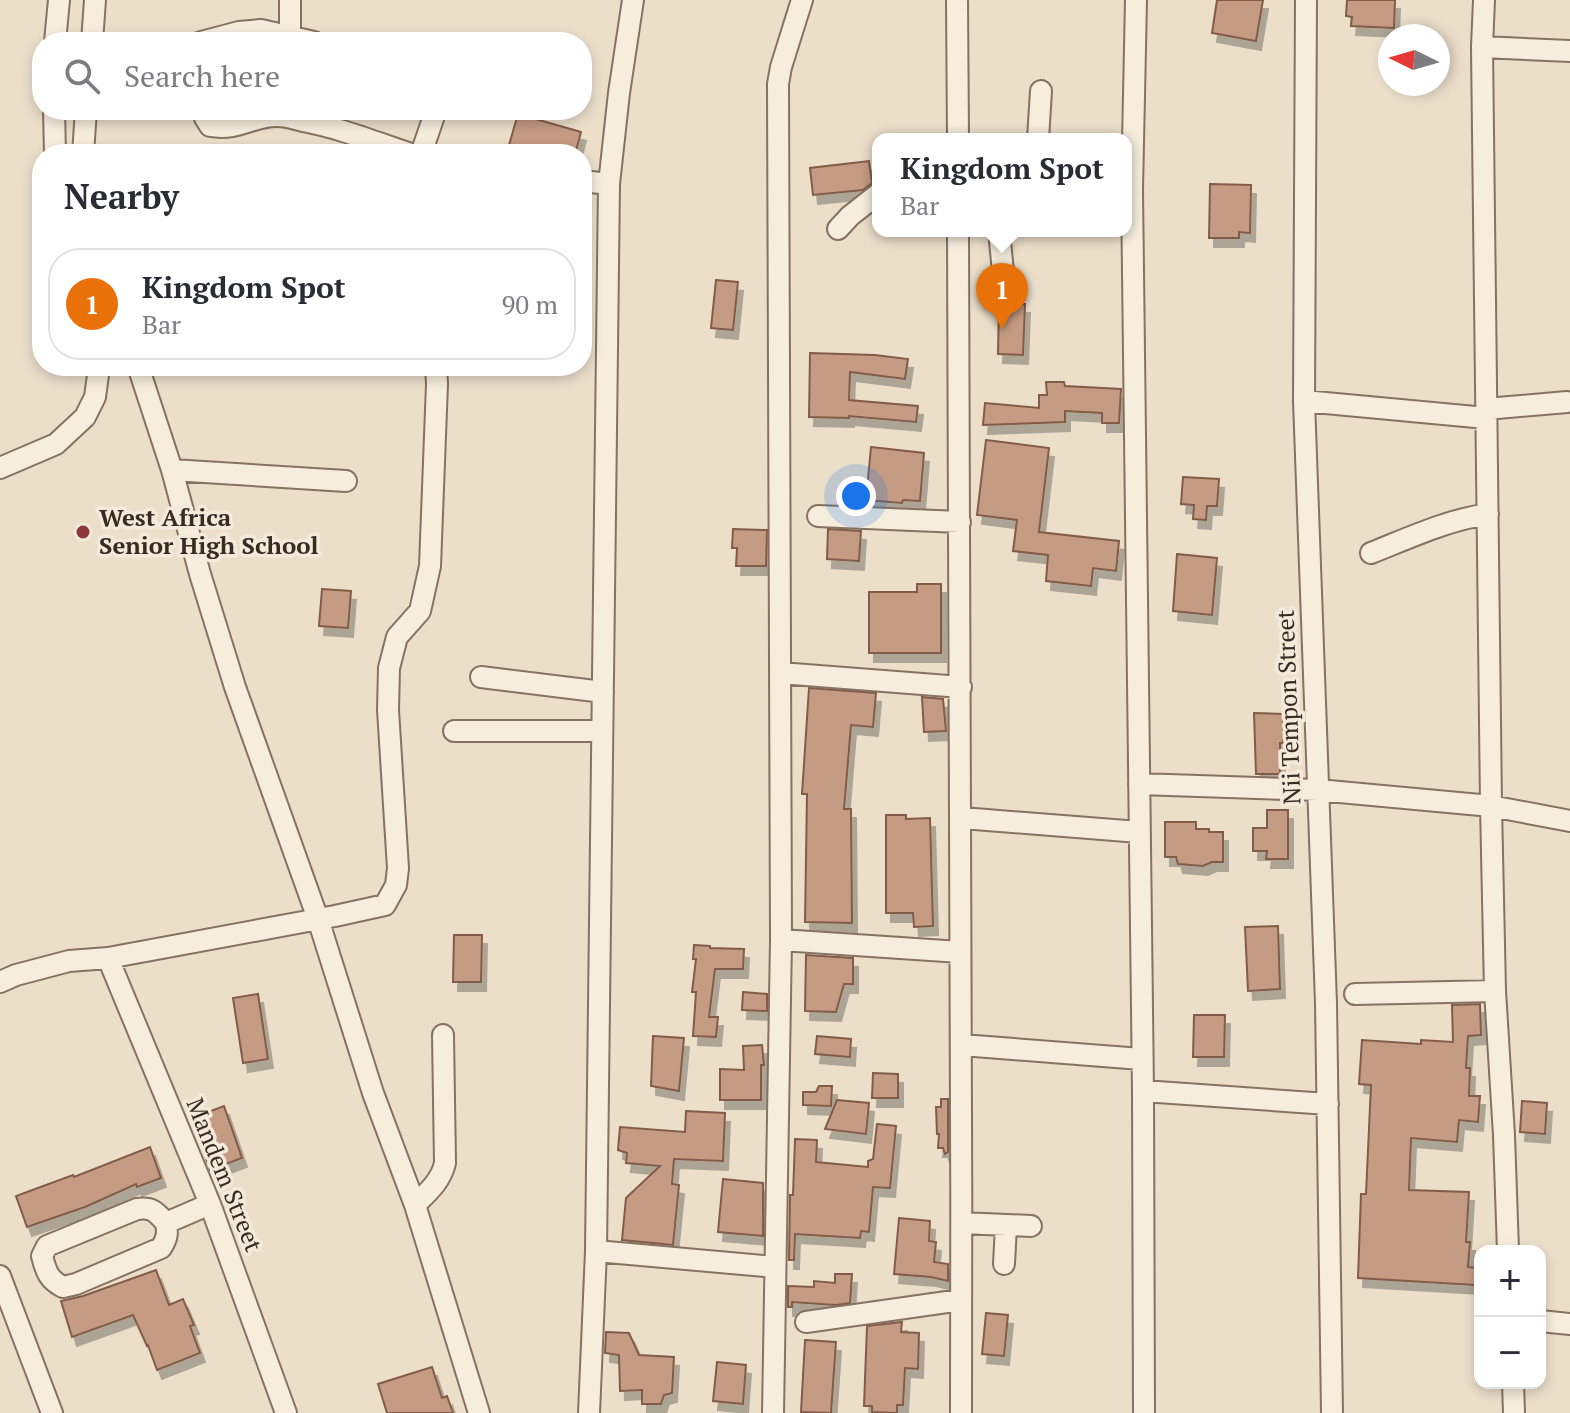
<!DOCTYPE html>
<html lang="en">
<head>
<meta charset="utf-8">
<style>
	body { margin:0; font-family:"PT Serif",serif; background:#f2f2f3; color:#2b2b33 }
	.controls { position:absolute; right:24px; bottom:24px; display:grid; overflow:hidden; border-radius:16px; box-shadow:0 4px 12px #0003 }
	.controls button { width:72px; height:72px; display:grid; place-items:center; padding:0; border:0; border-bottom:2px solid #e1e1e2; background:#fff; color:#2b2b33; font:40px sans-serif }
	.compass { position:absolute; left:1378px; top:24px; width:72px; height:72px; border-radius:50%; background:#fff; box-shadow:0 4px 12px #0003; rotate:275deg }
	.you { position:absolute; left:856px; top:496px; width:28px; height:28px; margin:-20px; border:6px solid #fff; border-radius:50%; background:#1a73e8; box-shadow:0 0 0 12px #1a73e833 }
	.badge { display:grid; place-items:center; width:52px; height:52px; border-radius:50%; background:#ea580c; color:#fff; font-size:26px; font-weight:700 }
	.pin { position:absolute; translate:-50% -66px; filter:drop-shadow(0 2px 4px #0008) }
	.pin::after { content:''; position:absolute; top:42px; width:28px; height:24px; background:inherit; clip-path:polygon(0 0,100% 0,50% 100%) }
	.popup { position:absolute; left:872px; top:133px; width:260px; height:104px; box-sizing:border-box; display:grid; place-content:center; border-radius:16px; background:#fff; filter:drop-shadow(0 2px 6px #0005); font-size:26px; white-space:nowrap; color:#7c7c81 }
	.popup b { font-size:30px; color:#2b2b33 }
	.popup::after { content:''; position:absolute; left:50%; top:100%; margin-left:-16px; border:16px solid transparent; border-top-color:#fff }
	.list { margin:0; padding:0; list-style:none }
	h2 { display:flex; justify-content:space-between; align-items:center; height:104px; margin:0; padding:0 32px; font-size:34px }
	h2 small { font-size:26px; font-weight:400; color:#7c7c81 }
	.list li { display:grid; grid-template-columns:52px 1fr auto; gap:24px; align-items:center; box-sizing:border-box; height:112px; margin:0 16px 16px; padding:0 16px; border:2px solid #e1e1e2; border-radius:32px }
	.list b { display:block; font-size:30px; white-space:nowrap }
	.list p { margin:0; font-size:26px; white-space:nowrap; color:#7c7c81 }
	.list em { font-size:26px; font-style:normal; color:#7c7c81 }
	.icon { flex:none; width:44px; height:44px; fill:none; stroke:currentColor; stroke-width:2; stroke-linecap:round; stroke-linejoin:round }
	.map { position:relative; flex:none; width:1570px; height:1413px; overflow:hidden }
	.search { position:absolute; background:#fff; box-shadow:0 4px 12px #0003; left:32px; top:32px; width:560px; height:88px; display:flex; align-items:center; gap:20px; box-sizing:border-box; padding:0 28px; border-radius:32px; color:#7c7c81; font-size:30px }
	.panel { position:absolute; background:#fff; box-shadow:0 4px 12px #0003; left:32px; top:144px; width:560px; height:232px; border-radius:32px }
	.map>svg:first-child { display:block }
</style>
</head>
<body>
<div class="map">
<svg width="1570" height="1413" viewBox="0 0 1570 1413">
	<defs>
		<filter id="shadow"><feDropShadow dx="5" dy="9" stdDeviation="0" flood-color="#0004"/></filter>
	</defs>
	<rect width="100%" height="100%" fill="#ebdfca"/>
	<path fill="#c59b84" stroke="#835c48" stroke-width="2" filter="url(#shadow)" d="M1217,0H1263L1256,41L1212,33Z
		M1347,0H1395L1394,28L1351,26L1352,17L1346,16Z
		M518,114L581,132L575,154H542L509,145Z
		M869,161L872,183L863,190L813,195L810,168Z
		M1210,184L1251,185L1250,233L1239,232V238H1209Z
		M716,280L738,282L733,330L711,328Z
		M999,303L1025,304L1023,355L998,354Z
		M810,353L875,355L908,359L905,379L850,372L849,400L918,406L916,422L849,416V418L809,417Z
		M1046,382H1064L1065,386L1121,389L1119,423H1102V413L1065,411V422L983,425L985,403L1039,408V395H1047Z
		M986,440L1049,448L1039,532L1119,541L1116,571L1093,568L1091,586L1046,581L1048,555L1013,551L1017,520L977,515Z
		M871,447L924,453L920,501L903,500L902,503L866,500Z
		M1183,477L1219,479L1217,506H1207L1206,520L1193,519L1194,505L1181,504Z
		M733,529L767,530L766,566H736L737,548H732Z
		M828,529L861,531L859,561L827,559Z
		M1177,554L1217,558L1212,615L1173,611Z
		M917,584H941V653H869V592H917Z
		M322,589L351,591L348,628L319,626Z
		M809,688L876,693L873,727L851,725L844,809H851L852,923L805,922L807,794H802Z
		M922,697L943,699L946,731L924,732Z
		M1254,713L1283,714V743H1280V774H1256Z
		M1267,810H1288V859H1266L1267,851H1253V828H1267Z
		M886,815H906V819L930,818L933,926L914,927L913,913H886Z
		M1165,822H1196V829H1209V832H1223V862H1212L1203,866L1178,864L1176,857H1165Z
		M1278,926L1280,989L1248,991L1245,927Z
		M454,935H482L481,982H453Z
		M694,945L710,946V948L744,949L743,969H715L709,1017H718L716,1037L693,1036L696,992H692L696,959H693Z
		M806,955L853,958V984H844L836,1012L805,1011Z
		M743,992L767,994V1011L742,1010Z
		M258,994L268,1059L243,1063L233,998Z
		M1480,1004L1481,1035L1468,1036L1466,1068H1470L1469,1096H1480L1478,1122L1459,1120L1457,1142L1411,1138L1409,1190L1469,1192L1466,1242H1470L1468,1267L1476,1268L1475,1285L1358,1278L1361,1194H1366L1371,1085L1359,1084L1362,1040L1421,1044V1040L1453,1042L1452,1005Z
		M1194,1015H1225L1224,1057H1193Z
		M653,1036L684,1038L679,1091L651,1086Z
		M817,1036L851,1039L850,1057L815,1054Z
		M762,1045L764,1065H761V1100H720V1069L744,1070L743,1046Z
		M873,1073L898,1074V1098H872Z
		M819,1086H832L831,1106L803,1105V1092H816Z
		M941,1099H948V1152L945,1154L943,1148H938L939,1134H937L936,1107H941Z
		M837,1100L869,1103L866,1134L825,1129Z
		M1522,1101L1547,1103L1545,1134L1520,1132Z
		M224,1106L242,1158L210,1170L192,1118Z
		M686,1111L725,1113L723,1161L674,1159L672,1184L679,1185L673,1245L622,1240L626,1198L660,1166L626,1163L627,1153L618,1150L620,1127L685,1132Z
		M877,1124L896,1126L890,1188L873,1187L869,1232L861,1231L860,1238L795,1234L794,1260H789L790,1195H793L795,1139L817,1140L816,1162L868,1167V1161L873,1159Z
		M150,1147L161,1178L137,1187L136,1184L85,1207L27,1227L16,1196L73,1175L74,1177Z
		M723,1179L763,1183V1236L718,1232Z
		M899,1218L930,1221L929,1241L936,1242L934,1262L948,1264V1281L931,1277L894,1274Z
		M156,1270L169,1305L183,1299L194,1325L190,1326L200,1353L157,1370L148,1345L147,1346L133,1315L72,1337L61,1301L83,1296Z
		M835,1274H852L850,1303L836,1305L792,1302V1307H788V1286L814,1287V1281L835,1283Z
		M986,1313L1008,1315L1004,1356L982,1354Z
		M902,1322L901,1332L919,1333L918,1369L905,1368L903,1405H897V1413L872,1412V1406H864L867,1326Z
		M606,1332L629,1333L639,1355L674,1357L672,1393L664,1395L661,1404H642V1390L620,1391L619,1355L605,1353Z
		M805,1340L836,1342L831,1413L801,1412Z
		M717,1362L746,1365L743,1404L713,1401Z
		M432,1367L442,1398L447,1396L453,1413H387L378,1384Z"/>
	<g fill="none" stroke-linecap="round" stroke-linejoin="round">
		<defs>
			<path id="minor" d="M957,0L958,139
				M1136,0L1132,190L1143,1091L1144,1413
				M1306,0L1304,401L1326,1003L1332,1413
				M1484,0L1482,47L1491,806L1495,991L1504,1135L1508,1251
				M290,36V0
				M55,42L59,0
				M92,42L95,0
				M201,42L239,32L261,30L314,42
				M1482,47L1570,51
				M54,110L55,154
				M204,110L205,118L210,126C240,131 253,115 278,116C286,116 295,119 303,121C340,128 375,142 411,154
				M1038,139L1041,91
				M83,154L86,110
				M421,154L436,110
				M582,181L609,184
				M838,229L850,216L878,194
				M958,231C960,625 962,1019 961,1413
				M999,231L1003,272
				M138,366L172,470L200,574L235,687L318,919L373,1093L415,1205L479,1413
				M1304,401L1486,418
				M1486,409L1567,402
				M0,468L56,444L85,417L95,397L98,375L97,366
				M172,470L346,481
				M818,516L960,522
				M1371,553C1409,538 1447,520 1488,514
				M780,673L961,687
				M481,677L603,692
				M454,731H602
				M1139,784L1318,790L1491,806L1570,821
				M962,818L1139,832
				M781,940L960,952
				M108,958L210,1204L286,1413
				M0,982L16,975L69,961L108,958L335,916L385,905L396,885L398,868L388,710L389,668L397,637L420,611L430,566L437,384L436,366
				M1355,994L1495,991
				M962,1045L1141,1059
				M1143,1091L1328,1104
				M415,1205C428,1192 441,1181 445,1163L443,1035
				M166,1223C168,1233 167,1239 161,1248L76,1284L63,1287C49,1280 46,1272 42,1256L47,1246L137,1209C153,1207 156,1212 166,1223L210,1204
				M962,1223L1031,1226
				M596,1251L775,1267
				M1004,1264L1006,1225
				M0,1276L52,1413
				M1540,1321L1570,1324
				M806,1322L961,1300
				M1513,1383L1514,1413
				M589,1413L596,1251L609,184L619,93L633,0
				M773,1413L781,940L778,84L781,67L802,0"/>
		</defs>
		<use href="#minor" stroke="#867260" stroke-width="24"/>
		<use href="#minor" stroke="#f6eddd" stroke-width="20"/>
	</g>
	<circle fill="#8f363c" stroke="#f3ead9" stroke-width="3" cx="83" cy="532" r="8"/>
	<g text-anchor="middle" stroke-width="7" stroke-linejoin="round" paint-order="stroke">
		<g font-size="24" font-weight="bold" fill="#382b22" stroke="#f3ead9" text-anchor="start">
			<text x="99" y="526">West Africa<tspan x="99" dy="28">Senior High School</tspan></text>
		</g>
		<g font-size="24" fill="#382b22" stroke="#f3ead9">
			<text transform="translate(1289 707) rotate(-92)" y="8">Nii Tempon Street</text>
			<text transform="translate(224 1175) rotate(68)" y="8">Mandem Street</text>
		</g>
	</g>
</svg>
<div class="controls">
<button>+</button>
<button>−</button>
</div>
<svg class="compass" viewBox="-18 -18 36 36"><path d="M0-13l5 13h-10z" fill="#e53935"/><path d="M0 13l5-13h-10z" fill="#7c7c81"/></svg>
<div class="you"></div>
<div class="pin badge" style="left:1002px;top:329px;background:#e8710a">1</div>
<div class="popup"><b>Kingdom Spot</b>Bar</div>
<div class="search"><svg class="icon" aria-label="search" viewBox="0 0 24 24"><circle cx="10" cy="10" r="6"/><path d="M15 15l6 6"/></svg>Search here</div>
<section class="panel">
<h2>Nearby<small></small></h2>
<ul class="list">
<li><span class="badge" style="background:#e8710a">1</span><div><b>Kingdom Spot</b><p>Bar</p></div><em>90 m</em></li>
</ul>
</section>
</div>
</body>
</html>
